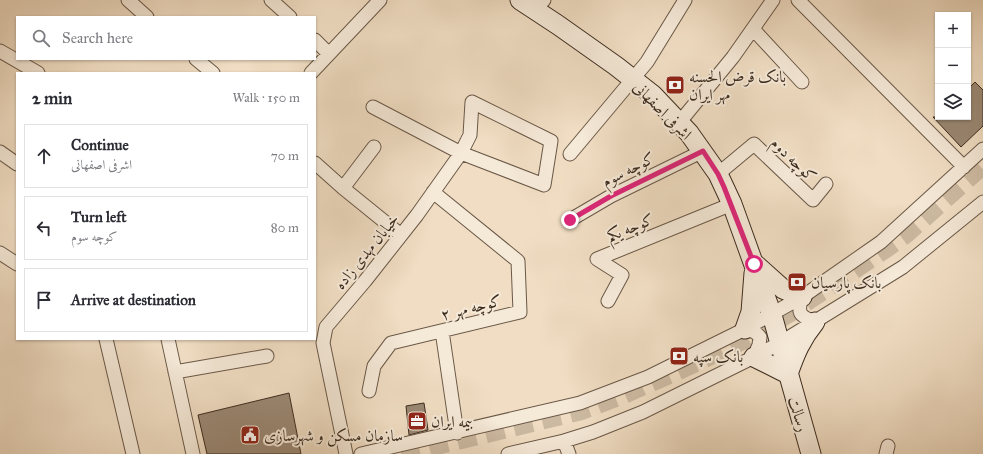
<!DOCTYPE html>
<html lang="en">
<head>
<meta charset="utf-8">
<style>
	body { margin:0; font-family:"IM FELL Great Primer",Amiri,serif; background:#f7f7f7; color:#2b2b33 }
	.controls { position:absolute; right:12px; top:12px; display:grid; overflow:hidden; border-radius:0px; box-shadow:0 1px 3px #0004 }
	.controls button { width:36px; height:36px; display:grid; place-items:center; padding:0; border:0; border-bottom:1px solid #e1e1e2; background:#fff; color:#2b2b33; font:20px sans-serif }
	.stop { position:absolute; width:12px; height:12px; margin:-9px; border:3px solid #db2777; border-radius:50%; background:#fff }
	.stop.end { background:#db2777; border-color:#fff; box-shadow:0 1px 4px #0008 }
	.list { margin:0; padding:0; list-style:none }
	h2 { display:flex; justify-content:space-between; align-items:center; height:52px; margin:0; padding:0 16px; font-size:17px }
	h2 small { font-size:13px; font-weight:400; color:#7c7c81 }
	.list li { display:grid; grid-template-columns:26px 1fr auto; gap:12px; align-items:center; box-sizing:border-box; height:64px; margin:0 8px 8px; padding:0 8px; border:1px solid #e1e1e2; border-radius:0px }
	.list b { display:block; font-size:15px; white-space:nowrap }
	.list p { margin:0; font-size:13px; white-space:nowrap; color:#7c7c81 }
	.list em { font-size:13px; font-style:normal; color:#7c7c81 }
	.icon { flex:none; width:22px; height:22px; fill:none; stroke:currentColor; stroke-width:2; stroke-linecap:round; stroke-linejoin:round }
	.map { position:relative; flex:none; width:983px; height:454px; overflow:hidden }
	.search { position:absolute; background:#fff; box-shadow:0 1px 3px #0004; left:16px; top:16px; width:300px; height:44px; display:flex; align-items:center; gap:10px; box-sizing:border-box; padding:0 14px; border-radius:0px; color:#7c7c81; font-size:15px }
	.panel { position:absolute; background:#fff; box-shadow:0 1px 3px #0004; left:16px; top:72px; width:300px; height:268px; border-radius:0px }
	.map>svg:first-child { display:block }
</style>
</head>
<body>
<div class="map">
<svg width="983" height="454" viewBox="0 0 983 454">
	<rect width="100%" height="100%" fill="#f0ddc3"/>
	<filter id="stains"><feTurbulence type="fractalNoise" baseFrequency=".005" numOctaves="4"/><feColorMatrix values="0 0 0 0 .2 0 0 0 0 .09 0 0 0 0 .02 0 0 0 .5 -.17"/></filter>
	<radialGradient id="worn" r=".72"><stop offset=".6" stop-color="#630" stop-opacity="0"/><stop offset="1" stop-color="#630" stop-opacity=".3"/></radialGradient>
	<path fill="#9a8874" stroke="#3d2c1e" d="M975,82L983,90V126L961,147L933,117H968V89Z
		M289,393L301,454H207L198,415Z
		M424,403L428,430L409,435L406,406Z"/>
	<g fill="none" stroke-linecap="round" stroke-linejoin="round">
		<path stroke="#ccbaa2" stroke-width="19" stroke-dasharray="19 10" stroke-linecap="butt" d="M401,454L580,411L620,396L682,369L746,339L791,312L888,247L907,233L983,165"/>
		<defs>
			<path id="minor" d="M128,0L147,17
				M271,0L290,17
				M798,0L964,167
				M535,10L544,0
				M753,29L802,82
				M315,40L329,54
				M0,51L38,73
				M196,59L213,73
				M311,73L380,0
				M679,123L733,57L773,0
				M0,152L17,164
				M570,154L647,62L685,0
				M315,163L343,188L401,235
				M718,174L754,144L813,200L826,184
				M343,188L374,147
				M570,220L611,196L703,151
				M0,253L17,264
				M802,297C797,313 799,316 815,322
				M608,301L622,275L597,259L732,204
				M745,329L755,332L760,337L759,345L754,357
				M442,331L457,433
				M106,339L133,454
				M168,339L193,454
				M175,372L267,356
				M369,391L374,366L391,343L520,312L518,261L433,192
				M564,441L569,454
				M346,454L323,343L326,327L365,281L417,215L461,153L470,135L472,102L551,141L544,185L461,153L373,107
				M361,454L580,403L648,377L745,329L802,297L881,242L983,149
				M508,454L564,441L593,432L643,412L754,357L780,343L903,267L983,202
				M886,454L888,446"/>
			<path id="secondary" d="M520,0L558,25L616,66L653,95L689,133L718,174L732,204L772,315L811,454
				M755,264L783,289L802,297
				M745,329L751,312L754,273
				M754,357L788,374
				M788,374C795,354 801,339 815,322"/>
		</defs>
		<use href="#minor" stroke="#6a5847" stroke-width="15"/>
		<use href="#secondary" stroke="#3d2c1e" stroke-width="21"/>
		<use href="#minor" stroke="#f5e9d8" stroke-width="13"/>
		<use href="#secondary" stroke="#f5e9d8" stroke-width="19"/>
	</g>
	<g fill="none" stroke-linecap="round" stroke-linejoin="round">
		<path stroke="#db2777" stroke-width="5" d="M570,220L611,196L703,151L718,174L724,187L754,264"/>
	</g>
	<defs>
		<symbol id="bank-square" viewBox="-11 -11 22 22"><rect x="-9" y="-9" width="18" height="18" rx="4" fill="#8f2418" stroke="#f5e9d8"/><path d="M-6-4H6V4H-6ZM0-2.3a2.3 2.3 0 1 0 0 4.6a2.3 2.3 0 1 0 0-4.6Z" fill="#fff"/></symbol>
		<symbol id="office-square" viewBox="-11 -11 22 22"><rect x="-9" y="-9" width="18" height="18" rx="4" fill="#8f2418" stroke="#f5e9d8"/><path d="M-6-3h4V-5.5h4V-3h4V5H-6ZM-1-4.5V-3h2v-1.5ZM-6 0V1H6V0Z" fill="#fff"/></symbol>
		<symbol id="civic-square" viewBox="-11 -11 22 22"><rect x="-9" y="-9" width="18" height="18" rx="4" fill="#8f2418" stroke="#f5e9d8"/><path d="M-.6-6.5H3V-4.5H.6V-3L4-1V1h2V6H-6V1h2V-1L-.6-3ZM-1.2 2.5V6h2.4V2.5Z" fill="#fff"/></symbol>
	</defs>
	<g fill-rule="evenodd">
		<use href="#bank-square" x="664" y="74" width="22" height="22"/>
		<use href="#bank-square" x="786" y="271" width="22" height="22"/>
		<use href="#bank-square" x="668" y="345" width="22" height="22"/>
		<use href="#office-square" x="406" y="410" width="22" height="22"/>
		<use href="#civic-square" x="239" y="424" width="22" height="22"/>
	</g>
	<g text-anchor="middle" stroke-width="4" stroke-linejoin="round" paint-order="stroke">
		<g font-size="16" fill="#3d2c1e" stroke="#f5e9d8" text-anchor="start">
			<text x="689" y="82">بانک قرض الحسنه<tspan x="689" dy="18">مهر ایران</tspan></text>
			<text x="811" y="288">بانک پارسیان</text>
			<text x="693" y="362">بانک سپه</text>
			<text x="431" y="427">بیمه ایران</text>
			<text x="264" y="441">سازمان مسکن و شهرسازی</text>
		</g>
		<g font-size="16" fill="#3d2c1e" stroke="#f5e9d8">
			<text transform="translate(663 110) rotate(45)" y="6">اشرفی اصفهانی</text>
			<text transform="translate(794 159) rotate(44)" y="6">کوچه دوم</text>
			<text transform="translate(628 169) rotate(-27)" y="6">کوچه سوم</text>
			<text transform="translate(630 227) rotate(-22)" y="6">کوچه یکم</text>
			<text transform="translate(366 251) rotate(-51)" y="6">خیابان مهدی زاده</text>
			<text transform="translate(471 307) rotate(-14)" y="6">کوچه مهر ۲</text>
			<text transform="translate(799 414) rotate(74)" y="6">رسالت</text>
		</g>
	</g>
	<rect width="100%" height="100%" filter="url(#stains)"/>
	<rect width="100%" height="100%" fill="url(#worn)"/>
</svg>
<div class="controls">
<button>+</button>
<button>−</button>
<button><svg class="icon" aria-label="layers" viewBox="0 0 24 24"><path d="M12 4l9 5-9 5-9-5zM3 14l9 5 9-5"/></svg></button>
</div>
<div class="stop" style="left:754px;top:264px"></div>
<div class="stop end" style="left:570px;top:220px"></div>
<div class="search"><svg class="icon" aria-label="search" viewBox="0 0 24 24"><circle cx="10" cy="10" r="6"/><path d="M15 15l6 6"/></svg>Search here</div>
<section class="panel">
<h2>2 min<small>Walk · 150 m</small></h2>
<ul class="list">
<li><svg class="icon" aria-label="ahead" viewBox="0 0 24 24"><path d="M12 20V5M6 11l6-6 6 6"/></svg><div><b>Continue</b><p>اشرفی اصفهانی</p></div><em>70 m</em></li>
<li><svg class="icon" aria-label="left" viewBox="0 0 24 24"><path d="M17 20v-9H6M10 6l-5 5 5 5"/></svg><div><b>Turn left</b><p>کوچه سوم</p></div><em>80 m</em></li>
<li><svg class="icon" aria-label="arrive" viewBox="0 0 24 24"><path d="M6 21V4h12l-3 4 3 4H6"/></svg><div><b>Arrive at destination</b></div></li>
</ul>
</section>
</div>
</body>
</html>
